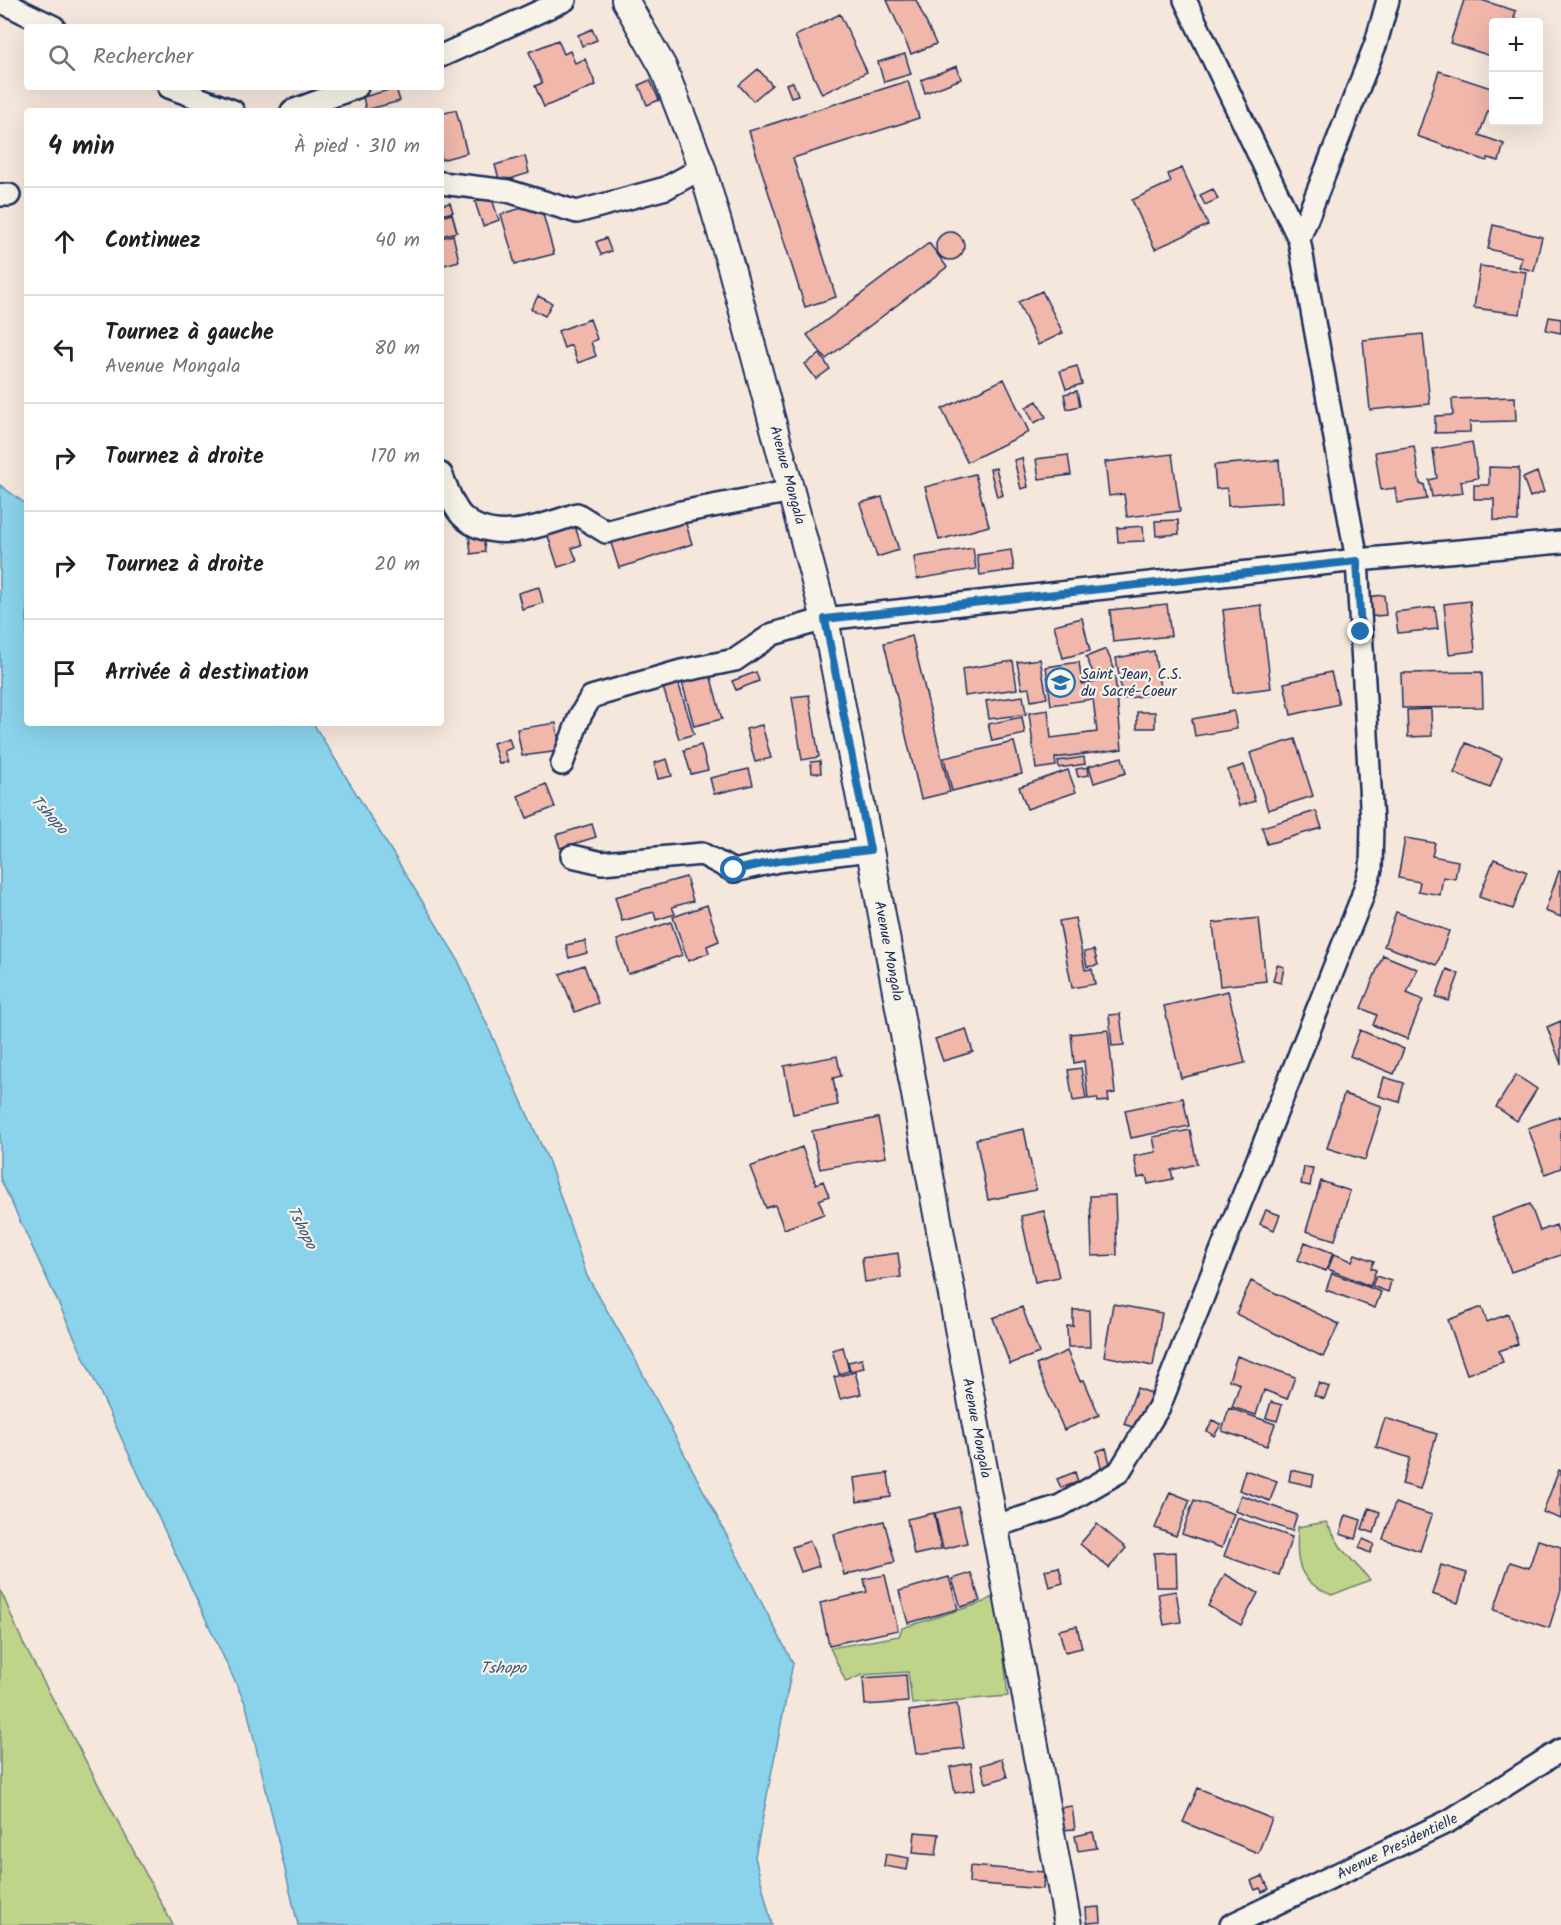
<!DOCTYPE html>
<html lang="fr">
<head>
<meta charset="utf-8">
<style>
	body { margin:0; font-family:Kalam,sans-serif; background:#f6f6f6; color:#202124 }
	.controls { position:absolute; right:18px; top:18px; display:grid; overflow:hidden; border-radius:6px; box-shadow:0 6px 24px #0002 }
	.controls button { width:54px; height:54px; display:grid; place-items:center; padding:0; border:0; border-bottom:2px solid #e0e0e0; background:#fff; color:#202124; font:30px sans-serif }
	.stop { position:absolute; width:18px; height:18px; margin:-14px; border:4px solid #1f6fb2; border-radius:50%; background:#fff }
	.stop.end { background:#1f6fb2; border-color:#fff; box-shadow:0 2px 6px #0008 }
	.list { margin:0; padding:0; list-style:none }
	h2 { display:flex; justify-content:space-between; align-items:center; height:78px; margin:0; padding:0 24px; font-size:26px }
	h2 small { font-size:20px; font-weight:400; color:#757577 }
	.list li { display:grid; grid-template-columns:39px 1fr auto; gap:18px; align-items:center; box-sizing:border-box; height:108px; padding:0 24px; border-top:2px solid #e0e0e0 }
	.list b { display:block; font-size:22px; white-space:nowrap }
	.list p { margin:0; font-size:20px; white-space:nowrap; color:#757577 }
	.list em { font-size:20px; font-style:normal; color:#757577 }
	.icon { flex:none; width:33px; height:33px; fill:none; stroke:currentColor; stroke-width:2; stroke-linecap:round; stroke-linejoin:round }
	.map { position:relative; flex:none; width:1561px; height:1925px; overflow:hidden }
	.search { position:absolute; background:#fff; box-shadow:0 6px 24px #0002; left:24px; top:24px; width:420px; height:66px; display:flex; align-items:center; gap:15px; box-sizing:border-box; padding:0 21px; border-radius:6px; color:#757577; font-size:22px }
	.panel { position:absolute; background:#fff; box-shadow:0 6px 24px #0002; left:24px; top:108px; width:420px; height:618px; border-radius:6px }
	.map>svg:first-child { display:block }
</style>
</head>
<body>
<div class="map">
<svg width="1561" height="1925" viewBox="0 0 1561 1925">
	<rect width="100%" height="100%" fill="#f6e7dc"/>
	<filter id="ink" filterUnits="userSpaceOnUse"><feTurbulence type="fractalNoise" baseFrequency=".0167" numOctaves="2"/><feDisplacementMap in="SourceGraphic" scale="12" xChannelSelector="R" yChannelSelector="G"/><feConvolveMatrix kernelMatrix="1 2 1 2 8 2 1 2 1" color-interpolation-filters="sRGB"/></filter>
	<g filter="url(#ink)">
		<path fill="#bfd389" stroke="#6d8174" stroke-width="1.5" d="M1326,1522L1342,1549L1370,1580L1332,1595C1296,1581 1296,1561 1298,1527Z
			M0,1589L23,1643L173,1925H0Z
			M997,1594L1008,1696L912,1704L908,1672L862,1675L846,1682L830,1648L899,1636L902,1628L984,1602Z"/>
		<path fill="#8ad3eb" stroke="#5e91b3" stroke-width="1.5" d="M0,485L27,505V723H313L457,958L549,1162L587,1276L634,1357L793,1663L755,1857L772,1925H298L246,1705L0,1178Z"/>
		<path fill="#f1b7ab" stroke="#1b2f5e" stroke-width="1.5" d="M887,0H916L936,44L911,54Z
			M1464,0H1481L1516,11L1514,18L1521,20V22H1494V57L1450,43Z
			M840,14L867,72L822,94L795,36Z
			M592,29L597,40L582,46L578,35Z
			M558,40L564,54L570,51L575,63L585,59L596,85L544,107L535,86L542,83L529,52Z
			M905,54L911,74L884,82L878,62Z
			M957,66L961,79L925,93L921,80Z
			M758,69L772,85L753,101L739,85Z
			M1439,71L1494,89V113L1488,111L1479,135L1504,144L1499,161L1488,158L1487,161L1417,136Z
			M650,80L659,100L647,105L639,85Z
			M908,81L919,118L793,158L836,297L805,307L749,131Z
			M793,82L798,95L791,97L786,84Z
			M396,88L400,101L366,110L363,97Z
			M456,110L467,153L441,160V114Z
			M525,156L529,173L500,182L495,165Z
			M1182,168L1208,225L1155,249L1132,200L1171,182L1168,174Z
			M1213,189L1218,199L1205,205L1200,195Z
			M491,196L499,220L483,226L475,202Z
			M450,203L453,212L442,215L441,205Z
			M540,203L554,254L515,264L501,214Z
			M452,214L457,232L441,236V217Z
			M1493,225L1542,237L1534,271L1519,267L1522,257L1488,249Z
			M936 246a14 14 0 1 1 28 0a14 14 0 1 1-28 0Z
			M453,235L459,261L441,266V238Z
			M606,238L611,251L601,255L596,242Z
			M929,243L947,267L826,359L807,335Z
			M1480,266L1526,272L1520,314L1474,308Z
			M1042,291L1063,333L1038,345L1018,302Z
			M538,296L552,303L545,316L531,309Z
			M1549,317L1561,319V333L1546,330Z
			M590,319L597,339L591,342L596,356L578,363L571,345L564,348L558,331Z
			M1423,334L1430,404L1370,410L1363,340Z
			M820,354L830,369L816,379L805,364Z
			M1077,366L1082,384L1066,389L1060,371Z
			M1004,379L1029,432L967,462L942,409Z
			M1077,391L1080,406L1067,409L1064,394Z
			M1515,397L1516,421L1470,422V432L1435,433V416L1453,415L1452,399Z
			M1037,401L1046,417L1034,423L1026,407Z
			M1472,442L1478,478L1461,481L1463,493L1432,497L1429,480L1437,478L1433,449Z
			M1414,446L1420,484H1424L1427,499L1397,503L1395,488L1381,490L1375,452Z
			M1172,454L1180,511L1127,517L1124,494L1109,496L1105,462Z
			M1068,455L1071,475L1039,479L1036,459Z
			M1022,458L1028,487L1021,489L1014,460Z
			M1279,460L1282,502L1228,506L1227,488L1216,489L1214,465Z
			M1489,467L1519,468L1518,521L1494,520V499H1474V485H1489Z
			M996,468L1003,495L997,497L990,469Z
			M1537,472L1544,492L1530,497L1523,478Z
			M975,474L989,526L939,540L925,487Z
			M882,497L899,550L877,557L860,503Z
			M684,517L692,544L619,568L610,540Z
			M1178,520L1179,534L1156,536L1155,521Z
			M574,523L581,545L572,548L577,561L558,567L546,530Z
			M1143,526L1144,541L1118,542L1117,528Z
			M483,533L485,552L471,554L469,535Z
			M973,548L976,569L917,579L914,557Z
			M1011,550L1014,570L980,575L977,555Z
			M539,587L543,603L522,609L518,593Z
			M1384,595L1386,615L1367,617L1365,597Z
			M1470,601L1475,651L1449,654L1444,604Z
			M1167,604L1171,636L1113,642L1110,610Z
			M1261,605L1271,688L1233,693L1223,610Z
			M1435,607L1438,629L1398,633L1395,612Z
			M1082,618L1090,651L1063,658L1054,625Z
			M912,636L950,792L921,799L884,643Z
			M1106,649L1114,668L1095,677L1086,657Z
			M1154,651L1161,693L1123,699L1116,658Z
			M1040,659L1047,698L1031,701L1029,688L1022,689L1017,662Z
			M1013,661L1017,689L965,696L962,669Z
			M1079,662L1082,684L1115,677L1122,749L1055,758L1056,766L1036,769L1029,713L1048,710L1051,738L1097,732L1093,699L1051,705L1046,667Z
			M756,672L759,681L736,690L732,681Z
			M1331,672L1339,704L1291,715L1284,683Z
			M1482,672L1483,707L1402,708L1401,673Z
			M710,674L722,719L694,726L682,682Z
			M677,679L694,734L679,739L662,684Z
			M809,695L819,757L802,760L792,697Z
			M1023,696L1026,714L989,719L986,701Z
			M1431,709L1432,736L1408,737L1407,710Z
			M1234,711L1237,729L1195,736L1192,719Z
			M1137,712H1155V728H1137Z
			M1022,717L1025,734L992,741L988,724Z
			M556,723L560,751L522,756L517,729Z
			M762,725L771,758L755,762L746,729Z
			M509,738L512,748L504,751L508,762L499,764L493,743Z
			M1295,739L1313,796L1268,810L1250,753Z
			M1014,742L1022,774L952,791L944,758Z
			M1466,743L1502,758L1490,788L1454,773Z
			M701,745L708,770L691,774L684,750Z
			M1084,757L1085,764L1059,768L1058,761Z
			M1122,757L1126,773L1094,783L1089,766Z
			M667,759L672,776L658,779L654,763Z
			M820,761L821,773H812L811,762Z
			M1244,765L1255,801L1239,806L1228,770Z
			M1088,767L1089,775L1078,777L1076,769Z
			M749,769L753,785L714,794L710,778Z
			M1068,770L1076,792L1027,809L1019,787Z
			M546,784L555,807L527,818L518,796Z
			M1316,811L1322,828L1267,844L1262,827Z
			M592,824L596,837L560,848L556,835Z
			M1405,838L1435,843L1432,856L1458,861L1455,879L1443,877L1440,895L1418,891L1420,882L1398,878Z
			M1494,859L1527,872L1513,909L1479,897Z
			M1559,871L1561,872V917L1545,911Z
			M686,877L693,901L672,907L675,914L656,920L654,912L622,921L615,897Z
			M707,905L719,941L707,946L709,953L688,961L673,917Z
			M1396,912L1449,931L1437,965L1384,946Z
			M1075,918L1085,970L1092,969L1095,984L1072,988L1059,921Z
			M1259,918L1266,981L1220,986L1213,923Z
			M671,922L682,955L628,974L617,940Z
			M585,941L587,953L569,958L566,945Z
			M1094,950L1098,965L1087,967L1084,952Z
			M1383,955L1417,969L1407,993L1423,1000L1407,1039L1373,1025L1377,1015L1361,1008Z
			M584,965L598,1003L575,1012L560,974Z
			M1277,965L1284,967L1281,983L1273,981Z
			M1447,969L1459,974L1449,1001L1436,997Z
			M1228,991L1245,1063L1181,1078L1164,1006Z
			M1120,1014L1124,1045L1112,1046L1109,1015Z
			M1561,1021V1064L1547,1027Z
			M966,1029L973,1052L943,1061L935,1039Z
			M1108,1030L1115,1093L1108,1094L1109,1101L1098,1102L1097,1098L1088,1099L1084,1061L1074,1063L1071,1034Z
			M1360,1030L1404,1049L1394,1074L1350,1056Z
			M837,1056L841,1076L833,1078L838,1105L793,1114L784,1066Z
			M1081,1068L1086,1099L1073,1101L1068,1070Z
			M1516,1075L1537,1089L1517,1121L1496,1107Z
			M1384,1077L1404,1083L1399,1102L1379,1096Z
			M1344,1094L1382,1106L1365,1160L1327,1148Z
			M1183,1098L1189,1126L1131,1138L1125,1110Z
			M1561,1116V1168L1545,1174L1528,1128Z
			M878,1118L886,1157L820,1169L812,1131Z
			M1024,1129L1036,1190L988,1200L976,1139Z
			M1190,1130L1197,1164L1171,1170L1173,1179L1148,1184L1146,1176L1138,1178L1134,1156L1156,1152L1153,1137Z
			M802,1147L816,1184L823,1181L829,1196L819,1200L824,1214L784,1229L775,1205L766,1208L750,1167Z
			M1304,1167L1313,1168L1310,1186L1301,1184Z
			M1321,1181L1350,1191L1335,1240L1306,1231Z
			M1115,1195L1117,1255L1092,1256L1090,1196Z
			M1530,1204L1540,1231L1556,1225L1561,1240V1255L1511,1272L1492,1218Z
			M1266,1210L1280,1215L1274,1230L1260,1224Z
			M1044,1211L1059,1277L1035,1282L1021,1216Z
			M1305,1242L1333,1253L1326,1271L1298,1260Z
			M898,1253L901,1277L865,1282L862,1258Z
			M1334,1254L1352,1261L1355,1254L1374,1261L1371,1268L1376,1270L1370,1286L1328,1269Z
			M1332,1273L1381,1292L1375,1308L1326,1290Z
			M1376,1276L1391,1281L1388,1292L1372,1286Z
			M1251,1281L1339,1324L1323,1357L1236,1314Z
			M1113,1304L1162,1313L1153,1366L1104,1356Z
			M1022,1307L1039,1353L1010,1364L993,1318Z
			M1482,1307L1487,1322L1508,1314L1518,1344L1499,1351L1503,1362L1467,1374L1448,1320Z
			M1073,1310H1089L1090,1347H1068L1067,1326H1073Z
			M843,1347L849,1371L839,1374L832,1350Z
			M1067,1351L1080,1381L1084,1380L1099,1415L1064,1430L1036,1365Z
			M1237,1356L1295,1377L1287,1399L1264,1390L1256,1415L1232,1407L1240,1384L1229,1380Z
			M862,1359L864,1368L850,1371L848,1362Z
			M855,1372L861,1394L840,1399L834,1377Z
			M1319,1383L1329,1387L1324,1399L1314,1395Z
			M1137,1388L1154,1394L1141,1430L1124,1424Z
			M1271,1402L1282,1405L1277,1421L1266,1418Z
			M1229,1408L1275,1424L1267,1446L1222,1431Z
			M1385,1418L1437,1434L1420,1489L1402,1484L1410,1458L1376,1447Z
			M1213,1420L1221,1425L1214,1436L1207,1431Z
			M1106,1448L1111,1468L1102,1471L1097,1451Z
			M1245,1470L1277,1481L1270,1501L1239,1490Z
			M1291,1470L1314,1475L1312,1486L1289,1481Z
			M1559,1470L1561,1471V1519L1543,1512Z
			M1075,1472L1078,1482L1061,1488L1057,1479Z
			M888,1473L891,1497L857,1502L854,1478Z
			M1170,1492L1190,1500L1176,1536L1155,1528Z
			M1241,1495L1297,1515L1292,1531L1235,1511Z
			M1194,1500L1234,1514L1222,1548L1182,1534Z
			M1395,1503L1432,1515L1420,1551L1383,1539Z
			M959,1507L967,1543L943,1549L935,1513Z
			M1369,1508L1380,1512L1374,1533L1362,1529Z
			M934,1513L941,1549L914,1555L907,1519Z
			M1346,1515L1361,1520L1356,1539L1340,1534Z
			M1238,1518L1292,1537L1279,1575L1224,1556Z
			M884,1521L895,1562L844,1575L834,1534Z
			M1097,1524L1126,1548L1109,1568L1080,1544Z
			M1363,1539L1374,1544L1370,1553L1359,1548Z
			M1538,1540L1561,1547V1590L1549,1628L1494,1610L1510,1562L1529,1568Z
			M810,1541L819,1566L801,1572L792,1547Z
			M1176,1552L1177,1587H1156L1154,1553Z
			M1441,1565L1467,1573L1458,1603L1432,1594Z
			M1059,1567L1063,1583L1049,1587L1045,1570Z
			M971,1573L980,1601L961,1607L952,1579Z
			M1225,1574L1258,1593L1241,1625L1208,1606Z
			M885,1575L898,1630L829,1645L820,1603L867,1592L864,1579Z
			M949,1577L958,1609L908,1623L899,1591Z
			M1176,1591L1181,1622L1164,1625L1158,1594Z
			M1077,1626L1082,1648L1065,1652L1059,1630Z
			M906,1675L908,1702L865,1705L863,1678Z
			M957,1704L964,1748L916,1754L909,1711Z
			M1002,1759L1007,1777L986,1783L981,1765Z
			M971,1763L975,1790L955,1793L950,1767Z
			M1198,1788L1272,1819L1258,1853L1183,1822Z
			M1072,1806L1075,1829L1061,1830L1058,1808Z
			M915,1832L939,1834L936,1855L913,1853Z
			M1093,1832L1097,1848L1078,1851L1075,1836Z
			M886,1854L909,1858L907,1870L884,1866Z
			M970,1866L1044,1872L1043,1889L969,1883Z
			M1263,1876L1269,1889L1262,1892L1260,1888L1255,1890L1251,1881Z
			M1100,1907L1101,1922L1087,1923L1086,1908Z"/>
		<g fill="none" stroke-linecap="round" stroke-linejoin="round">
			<defs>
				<path id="minor" d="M0,1L54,27
					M441,56L565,0
					M169,87L233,111
					M292,111L357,87
					M441,183L508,191L577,212L666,188L702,168
					M0,195H9
					M1299,239L1376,43L1388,0
					M441,474C447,487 452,506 462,516C492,546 544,525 577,514L606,532L681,512L792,491
					M562,764L580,716L591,697L681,671L735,660L773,634L825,619L1357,560L1561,542
					M572,856L602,863L702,854L734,871L778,861L870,850
					M995,1526L1060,1506L1119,1472L1159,1407L1361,900L1371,869L1372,822L1357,560L1299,239L1185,0
					M1231,1925L1449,1821L1561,1750"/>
				<path id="tertiary" d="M625,0L663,67L702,168L731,267L825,619L870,850L1068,1925"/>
			</defs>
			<use href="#minor" stroke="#1b2f5e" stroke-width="26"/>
			<use href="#tertiary" stroke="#1b2f5e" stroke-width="30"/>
			<use href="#minor" stroke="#f7f3e8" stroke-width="21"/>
			<use href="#tertiary" stroke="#f7f3e8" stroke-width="26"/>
		</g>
	</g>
	<g fill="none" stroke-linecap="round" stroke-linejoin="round" filter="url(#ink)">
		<path stroke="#1f6fb2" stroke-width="8" d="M734,870L778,861L870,850L825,619L1357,561L1361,632"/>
	</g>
	<defs>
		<symbol id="school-ring" viewBox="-11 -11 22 22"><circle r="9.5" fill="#f7f3e8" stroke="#1f6fb2" stroke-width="1.5"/><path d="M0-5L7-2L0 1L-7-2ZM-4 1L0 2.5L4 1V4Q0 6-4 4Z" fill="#1f6fb2"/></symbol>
	</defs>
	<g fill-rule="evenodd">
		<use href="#school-ring" x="1044" y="666" width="33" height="33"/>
	</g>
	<g text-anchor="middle" stroke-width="4.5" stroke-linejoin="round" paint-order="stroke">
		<g font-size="15" fill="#1b2f5e" stroke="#f7f3e8">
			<text transform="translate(788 475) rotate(75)" y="5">Avenue Mongala</text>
			<text transform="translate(889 951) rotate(79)" y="5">Avenue Mongala</text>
			<text transform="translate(977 1428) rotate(79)" y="5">Avenue Mongala</text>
			<text transform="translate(1397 1846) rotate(-26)" y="5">Avenue Presidentielle</text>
		</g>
		<g font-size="15" fill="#1b2f5e" stroke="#f7f3e8" text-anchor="start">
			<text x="1081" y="679">Saint Jean, C.S.<tspan x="1081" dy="17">du Sacré-Coeur</tspan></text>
		</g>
		<g font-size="16" font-style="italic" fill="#375881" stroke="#f7f3e8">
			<text transform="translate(50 814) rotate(48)" y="6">Tshopo</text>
			<text transform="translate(303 1227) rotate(63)" y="6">Tshopo</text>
			<text x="503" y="1673">Tshopo</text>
		</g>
	</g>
</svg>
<div class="controls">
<button>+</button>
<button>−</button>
</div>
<div class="stop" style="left:734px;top:870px"></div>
<div class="stop end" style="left:1361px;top:632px"></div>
<div class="search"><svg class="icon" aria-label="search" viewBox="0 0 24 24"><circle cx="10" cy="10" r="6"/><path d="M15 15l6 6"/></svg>Rechercher</div>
<section class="panel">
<h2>4 min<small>À pied · 310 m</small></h2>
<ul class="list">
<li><svg class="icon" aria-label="ahead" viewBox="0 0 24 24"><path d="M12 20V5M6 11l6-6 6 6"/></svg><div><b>Continuez</b></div><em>40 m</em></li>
<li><svg class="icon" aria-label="left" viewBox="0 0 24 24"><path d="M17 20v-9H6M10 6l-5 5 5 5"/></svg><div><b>Tournez à gauche</b><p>Avenue Mongala</p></div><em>80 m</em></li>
<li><svg class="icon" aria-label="right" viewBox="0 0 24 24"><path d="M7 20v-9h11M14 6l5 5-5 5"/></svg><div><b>Tournez à droite</b></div><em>170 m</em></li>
<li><svg class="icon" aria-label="right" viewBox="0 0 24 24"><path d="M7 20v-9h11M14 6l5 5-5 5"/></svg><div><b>Tournez à droite</b></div><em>20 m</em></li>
<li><svg class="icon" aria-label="arrive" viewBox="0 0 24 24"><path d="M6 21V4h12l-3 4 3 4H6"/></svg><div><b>Arrivée à destination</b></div></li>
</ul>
</section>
</div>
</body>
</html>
